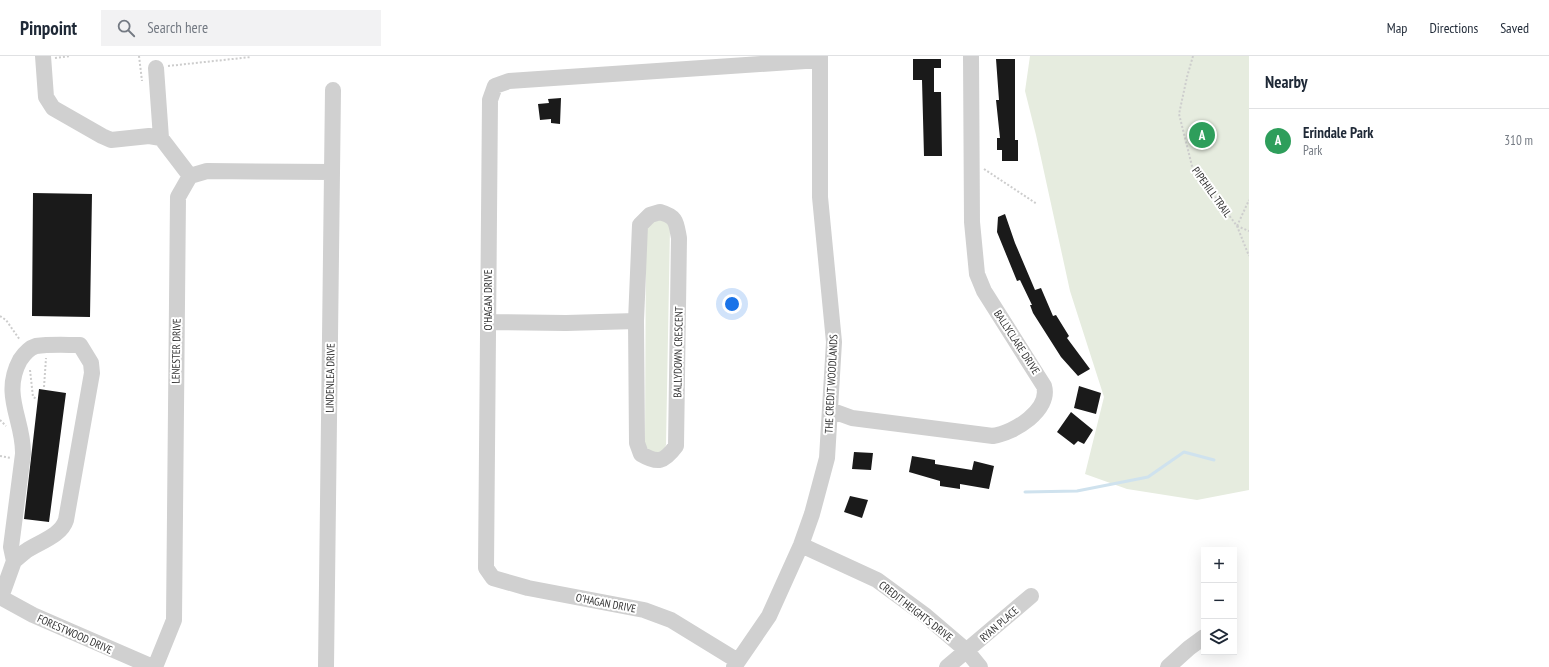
<!DOCTYPE html>
<html lang="en">
<head>
<meta charset="utf-8">
<style>
	body { margin:0; font-family:"PT Sans Narrow",sans-serif; background:#f2f2f3; color:#1f2937 }
	.controls { position:absolute; right:12px; bottom:12px; display:grid; overflow:hidden; border-radius:0px; box-shadow:0 4px 16px #0002 }
	.controls button { width:36px; height:36px; display:grid; place-items:center; padding:0; border:0; border-bottom:1px solid #e0e1e3; background:#fff; color:#1f2937; font:20px sans-serif }
	.you { position:absolute; left:732px; top:248px; width:14px; height:14px; margin:-10px; border:3px solid #fff; border-radius:50%; background:#1a73e8; box-shadow:0 0 0 6px #1a73e833 }
	.badge { display:grid; place-items:center; width:26px; height:26px; border-radius:50%; background:#e63946; color:#fff; font-size:13px; font-weight:700 }
	.pin { position:absolute; translate:-50% -50%; border:2px solid #fff; box-shadow:0 1px 4px #0006 }
	.list { margin:0; padding:0; list-style:none }
	h2 { display:flex; justify-content:space-between; align-items:center; height:52px; margin:0; padding:0 16px; font-size:17px }
	h2 small { font-size:13px; font-weight:400; color:#747a83 }
	.list li { display:grid; grid-template-columns:26px 1fr auto; gap:12px; align-items:center; box-sizing:border-box; height:64px; padding:0 16px; border-top:1px solid #e0e1e3 }
	.list b { display:block; font-size:15px; white-space:nowrap }
	.list p { margin:0; font-size:13px; white-space:nowrap; color:#747a83 }
	.list em { font-size:13px; font-style:normal; color:#747a83 }
	.icon { flex:none; width:22px; height:22px; fill:none; stroke:currentColor; stroke-width:2; stroke-linecap:round; stroke-linejoin:round }
	.map { position:relative; flex:none; width:1249px; height:611px; overflow:hidden }
	header { display:flex; align-items:center; gap:24px; box-sizing:border-box; height:56px; padding:0 20px; background:#fff; border-bottom:1px solid #e0e1e3 }
	header strong { font-size:19px }
	nav { display:flex; gap:22px; margin-inline-start:auto; font-size:14px }
	.search { width:280px; height:36px; background:#f2f2f3; display:flex; align-items:center; gap:10px; box-sizing:border-box; padding:0 14px; border-radius:0px; color:#747a83; font-size:15px }
	main { display:flex }
	aside { flex:1; background:#fff }
	.map>svg:first-child { display:block }
</style>
</head>
<body>
<header>
<strong>Pinpoint</strong>
<div class="search"><svg class="icon" aria-label="search" viewBox="0 0 24 24"><circle cx="10" cy="10" r="6"/><path d="M15 15l6 6"/></svg>Search here</div>
<nav><a>Map</a><a>Directions</a><a>Saved</a></nav>
</header>
<main>
<div class="map">
<svg width="1249" height="611" viewBox="0 0 1249 611">
	<rect width="100%" height="100%" fill="#fff"/>
	<path fill="#e6ecdf" d="M1030,0H1249V434L1197,444L1127,433L1085,418L1104,341L1070,235L1036,79L1025,35Z
		M651,163H666L670,172L666,389L663,395C654,397 650,398 645,389L646,170Z"/>
	<g fill="none" stroke-linecap="round" stroke-linejoin="round">
		<path stroke="#cfe2ee" stroke-width="3" d="M1025,436L1077,435L1148,421L1184,396L1214,404"/>
	</g>
	<path fill="#1a1a1a" d="M913,3H941V12H934V36H941L942,100H924L922,24H913Z
		M996,3H1015V84H1018V105H1002V94H997V82H1000L996,44H999Z
		M561,42L560,68L551,67V63L540,64L538,48L549,47L548,43Z
		M33,137L92,138L90,261L32,260Z
		M1005,158L1015,187L1035,234L1041,232L1053,260L1056,259L1069,280L1067,282L1090,313L1078,320L1061,301L1033,257L1030,249H1032L1020,224L1017,225L997,176L998,161Z
		M1079,330L1101,337L1096,358L1074,352Z
		M39,333L66,337L49,466L24,463Z
		M1071,356L1093,374L1084,388L1078,385L1074,389L1057,376Z
		M854,396L873,397L871,414L852,413Z
		M912,400L935,404V408L972,414L974,405L994,410L989,433L960,428V433L940,430V425L909,416Z
		M850,440L868,444L862,462L844,456Z"/>
	<g fill="none" stroke-linecap="round" stroke-linejoin="round">
		<path stroke="#cdcdcd" stroke-width="2" stroke-dasharray="2 2" stroke-linecap="butt" d="M139,0L142,25
			M1193,0L1187,21L1179,58L1192,110L1237,170L1249,200
			M55,2L70,0
			M168,10L251,1
			M984,113L1037,148
			M1237,170L1249,144
			M1237,170L1249,175
			M0,260L6,264L20,284
			M30,314L33,341L37,343
			M44,331L46,302
			M0,364L6,370
			M0,400L11,402"/>
		<path stroke="#d0d0d0" stroke-width="16" d="M43,0L46,41L53,52L102,80L111,84L149,80L161,82
			M156,12L161,82L190,120
			M660,156C677,161 676,166 679,182L676,390C664,406 658,408 641,398L637,387L636,265L640,169L650,159Z
			M488,266L566,267L636,265
			M830,354L852,362L993,380C1014,377 1051,354 1044,330L984,235L977,218L972,166L971,0
			M801,489L877,524L926,560L967,595L980,611
			M0,541L33,559L153,611
			M1,541L14,505L11,491L23,398C24,365 1,339 20,304C24,298 29,292 36,290C50,288 66,289 80,289L91,307L92,317L66,464C61,480 39,486 26,495C22,498 18,502 14,505
			M738,605L671,564L644,554L528,532L493,522L486,512L490,44L495,30L509,25L820,4
			M155,611L174,564L178,141L190,120L207,115L332,116
			M326,611L333,34
			M734,611L769,560L801,489L812,458L827,402L834,286L820,141V0
			M947,611L1031,540
			M1168,611L1189,592L1204,581"/>
	</g>
	<g text-anchor="middle" stroke-width="4" stroke-linejoin="round" paint-order="stroke">
		<g font-size="11" fill="#333" stroke="#fff">
			<text transform="translate(1212 136) rotate(54)" y="4">PIPEHILL TRAIL</text>
			<text transform="translate(488 244) rotate(-90)" y="4">O'HAGAN DRIVE</text>
			<text transform="translate(1017 286) rotate(57)" y="4">BALLYCLARE DRIVE</text>
			<text transform="translate(176 295) rotate(-89)" y="4">LENESTER DRIVE</text>
			<text transform="translate(678 296) rotate(-89)" y="4">BALLYDOWN CRESCENT</text>
			<text transform="translate(330 322) rotate(-89)" y="4">LINDENLEA DRIVE</text>
			<text transform="translate(831 328) rotate(-87)" y="4">THE CREDIT WOODLANDS</text>
			<text transform="translate(606 547) rotate(11)" y="4">O'HAGAN DRIVE</text>
			<text transform="translate(916 555) rotate(38)" y="4">CREDIT HEIGHTS DRIVE</text>
			<text transform="translate(999 568) rotate(-41)" y="4">RYAN PLACE</text>
			<text transform="translate(75 578) rotate(24)" y="4">FORESTWOOD DRIVE</text>
		</g>
	</g>
</svg>
<div class="controls">
<button>+</button>
<button>−</button>
<button><svg class="icon" aria-label="layers" viewBox="0 0 24 24"><path d="M12 4l9 5-9 5-9-5zM3 14l9 5 9-5"/></svg></button>
</div>
<div class="you"></div>
<div class="pin badge" style="left:1202px;top:79px;background:#2e9e5b">A</div>
</div>
<aside>
<h2>Nearby<small></small></h2>
<ul class="list">
<li><span class="badge" style="background:#2e9e5b">A</span><div><b>Erindale Park</b><p>Park</p></div><em>310 m</em></li>
</ul>
</aside>
</main>
</body>
</html>
